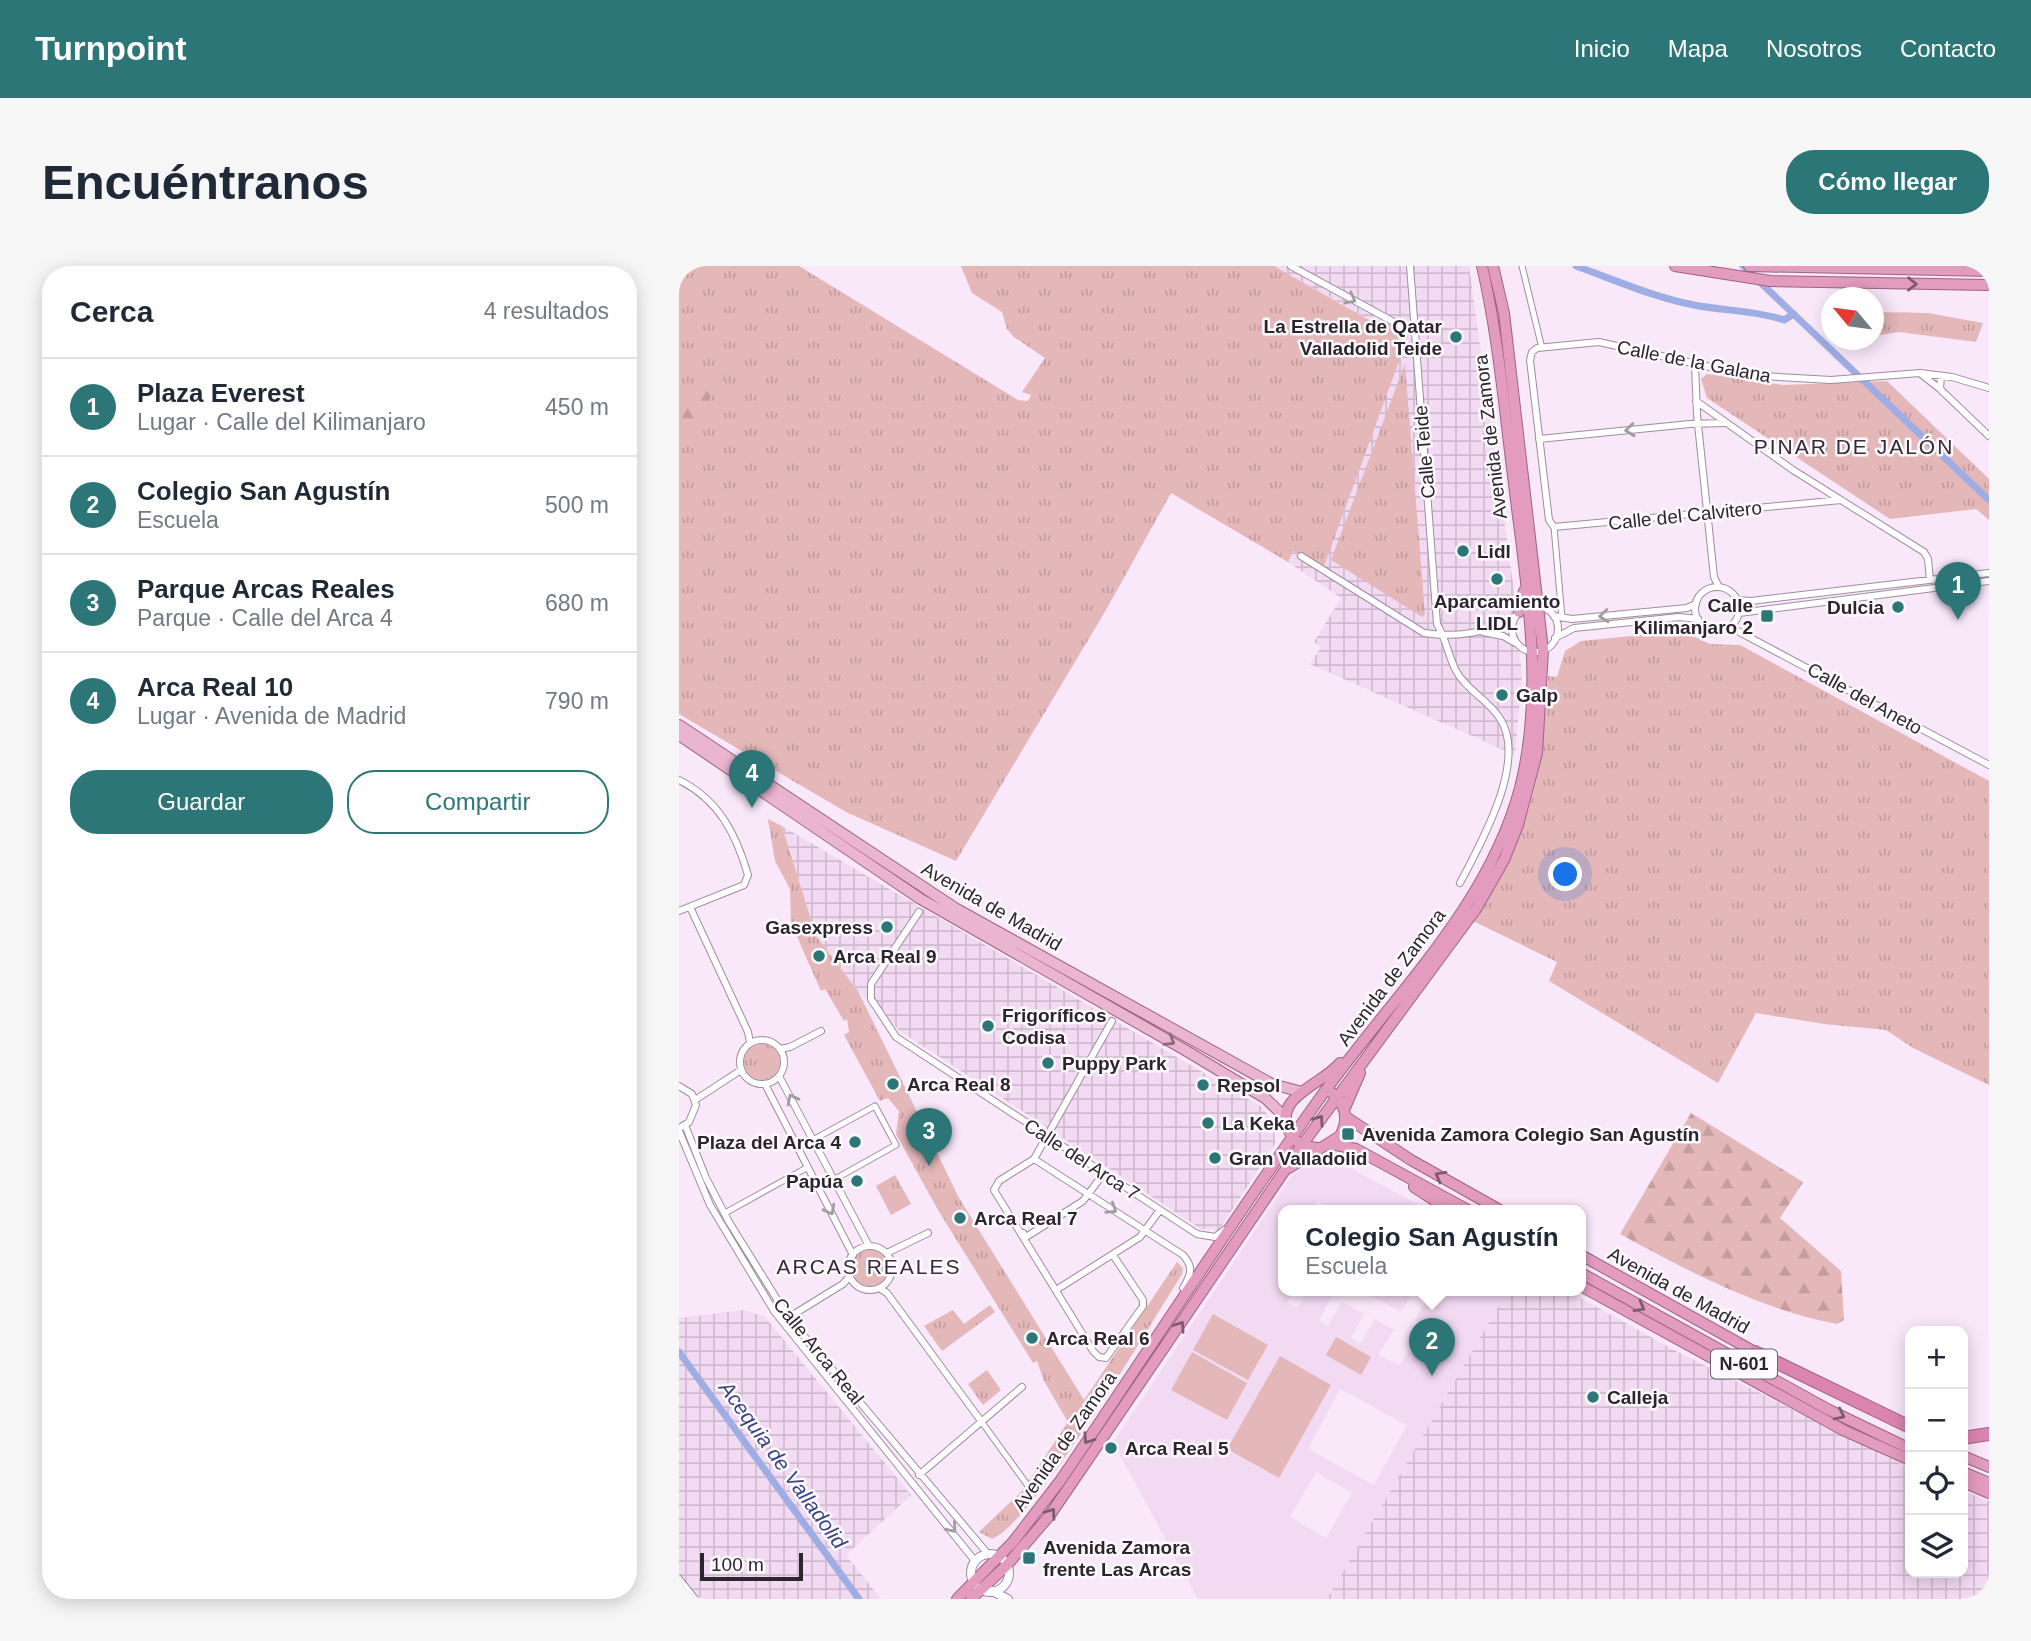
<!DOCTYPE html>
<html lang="es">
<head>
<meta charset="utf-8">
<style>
	body { margin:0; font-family:Arial,sans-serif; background:#f6f6f7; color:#1f2937 }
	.controls { position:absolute; right:21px; bottom:21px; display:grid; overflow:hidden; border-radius:14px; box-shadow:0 4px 18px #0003 }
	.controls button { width:63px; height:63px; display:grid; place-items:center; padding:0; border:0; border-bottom:2px solid #e0e1e3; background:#fff; color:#1f2937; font:35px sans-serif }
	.compass { position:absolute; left:1142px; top:21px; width:63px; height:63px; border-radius:50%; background:#fff; box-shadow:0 4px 18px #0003; rotate:299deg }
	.scale { position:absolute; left:21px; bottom:18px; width:103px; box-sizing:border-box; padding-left:7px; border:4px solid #2c252c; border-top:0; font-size:19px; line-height:24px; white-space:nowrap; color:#2c252c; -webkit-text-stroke:5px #fdfafe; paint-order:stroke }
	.you { position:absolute; left:887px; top:609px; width:24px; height:24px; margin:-18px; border:5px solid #fff; border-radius:50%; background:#1a73e8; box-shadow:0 0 0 10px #1a73e833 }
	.badge { display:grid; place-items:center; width:46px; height:46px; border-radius:50%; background:#2c7677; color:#fff; font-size:23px; font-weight:700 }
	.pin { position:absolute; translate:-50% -58px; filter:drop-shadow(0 2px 4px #0008) }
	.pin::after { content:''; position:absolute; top:37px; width:24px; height:21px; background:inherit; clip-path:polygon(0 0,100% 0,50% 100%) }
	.popup { position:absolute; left:599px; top:939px; width:308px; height:91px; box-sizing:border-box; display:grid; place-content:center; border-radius:14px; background:#fff; filter:drop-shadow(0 2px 5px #0005); font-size:23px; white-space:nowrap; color:#747a83 }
	.popup b { font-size:26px; color:#1f2937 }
	.popup::after { content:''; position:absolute; left:50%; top:100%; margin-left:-14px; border:14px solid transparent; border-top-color:#fff }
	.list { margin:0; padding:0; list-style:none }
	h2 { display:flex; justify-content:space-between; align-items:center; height:91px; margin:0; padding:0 28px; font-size:30px }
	h2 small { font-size:23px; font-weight:400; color:#747a83 }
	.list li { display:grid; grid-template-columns:46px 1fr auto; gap:21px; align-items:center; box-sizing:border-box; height:98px; padding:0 28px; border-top:2px solid #e0e1e3 }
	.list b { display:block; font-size:26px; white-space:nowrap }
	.list p { margin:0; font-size:23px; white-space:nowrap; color:#747a83 }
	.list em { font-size:23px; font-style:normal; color:#747a83 }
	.actions { display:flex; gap:14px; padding:21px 28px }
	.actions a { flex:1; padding:16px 0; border:2px solid #2c7677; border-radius:28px; text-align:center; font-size:24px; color:#2c7677 }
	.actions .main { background:#2c7677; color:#fff }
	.icon { flex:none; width:38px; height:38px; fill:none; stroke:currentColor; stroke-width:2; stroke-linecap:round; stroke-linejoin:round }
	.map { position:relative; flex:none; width:1310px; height:1333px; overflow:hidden; border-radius:28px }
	header { display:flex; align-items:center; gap:42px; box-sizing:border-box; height:98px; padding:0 35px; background:#2c7677; color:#fff }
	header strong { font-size:33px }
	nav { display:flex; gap:38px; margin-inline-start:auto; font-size:24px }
	.intro { display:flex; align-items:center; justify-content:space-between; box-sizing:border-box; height:168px; padding:0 42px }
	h1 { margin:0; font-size:49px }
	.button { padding:18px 32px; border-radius:28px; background:#2c7677; color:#fff; font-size:24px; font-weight:700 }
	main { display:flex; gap:42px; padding:0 42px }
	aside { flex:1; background:#fff; border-radius:28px; box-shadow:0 4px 18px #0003 }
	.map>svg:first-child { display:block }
</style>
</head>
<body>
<header>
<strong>Turnpoint</strong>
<nav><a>Inicio</a><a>Mapa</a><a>Nosotros</a><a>Contacto</a></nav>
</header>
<div class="intro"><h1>Encuéntranos</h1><a class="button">Cómo llegar</a></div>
<main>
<aside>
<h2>Cerca<small>4 resultados</small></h2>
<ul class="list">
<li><span class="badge">1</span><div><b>Plaza Everest</b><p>Lugar · Calle del Kilimanjaro</p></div><em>450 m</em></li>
<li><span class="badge">2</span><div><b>Colegio San Agustín</b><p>Escuela</p></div><em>500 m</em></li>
<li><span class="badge">3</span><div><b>Parque Arcas Reales</b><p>Parque · Calle del Arca 4</p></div><em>680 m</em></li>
<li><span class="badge">4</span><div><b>Arca Real 10</b><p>Lugar · Avenida de Madrid</p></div><em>790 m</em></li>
</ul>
<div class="actions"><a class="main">Guardar</a><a>Compartir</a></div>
</aside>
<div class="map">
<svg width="1310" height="1333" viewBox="0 0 1310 1333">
	<defs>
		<pattern id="industrial-grid" width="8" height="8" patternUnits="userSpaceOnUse" patternTransform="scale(1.75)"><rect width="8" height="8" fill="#f2daf3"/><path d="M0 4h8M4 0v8" fill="none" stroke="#d0bbd0"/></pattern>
		<pattern id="grass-tufts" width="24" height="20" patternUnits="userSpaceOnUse" patternTransform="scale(1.75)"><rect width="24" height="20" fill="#e4b7b9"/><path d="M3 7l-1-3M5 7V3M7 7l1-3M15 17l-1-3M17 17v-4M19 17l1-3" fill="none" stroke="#c49d9f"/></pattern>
		<pattern id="forest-firs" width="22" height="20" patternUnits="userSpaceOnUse" patternTransform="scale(1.75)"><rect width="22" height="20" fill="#e4b7b9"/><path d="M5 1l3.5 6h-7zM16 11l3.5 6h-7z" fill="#c49d9f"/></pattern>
	</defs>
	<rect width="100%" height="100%" fill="#f9e7fa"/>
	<path fill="#f2daf3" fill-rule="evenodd" d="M651,891L749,944H653L638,935L633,944H604V1024H615L608,1037L618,1042L629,1024H643L653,1030L640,1054L649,1060L663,1036L685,1048L672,1072L681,1078L696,1053L715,1064L699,1089L721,1099L729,1085L733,1087L748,1061L736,1054L752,1024H829L648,1333H519L434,1176L612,911L631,896ZM661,1123L728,1159L695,1219L629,1183ZM637,1206L673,1227L647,1272L611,1251Z
		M682,1024H735L722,1046Z"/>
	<path fill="url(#industrial-grid)" d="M595,0H790L835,325L843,410L836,489L631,398L642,381L635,376L662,332L609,296L705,62Z
		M103,560L583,841L595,859L596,878L540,964L522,963L221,765L179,725L137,670Z
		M829,1024H887L997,1085L1231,1202V1307H1284V1225L1310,1235V1333H648Z
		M65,1044L86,1051L232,1229L167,1289L202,1333H0V1052Z"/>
	<path fill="url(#grass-tufts)" d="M0,0H120L339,134L349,135L352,129L343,126L366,92L335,71L328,63L323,46L293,27L282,0H595L704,62L707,51L731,65L644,303L614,285L609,296L492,227L427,344L277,595L167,546L0,448Z
		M1195,46L1249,47L1304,57L1297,76L1220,66L1195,70Z
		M726,98L746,348L743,351L652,294Z
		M1028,108L1104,119L1208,115L1310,213V254L1297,243L1211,253L1028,132L1022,113Z
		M1003,365L1031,378L1061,379L1310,515V819L1234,782L1207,764L1145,758L1077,747L1039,817L870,715L878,696L794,655C807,632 822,609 834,585C859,530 866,469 869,410L878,411L886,385L902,375Z
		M89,553L103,560L137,670L179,725L280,932L405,1134L498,996L504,1002L503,1008C472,1057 356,1255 313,1273L300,1266L343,1225L389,1156L365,1115L358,1095L354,1097L259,944L217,868L220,845L209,832L201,835L165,769L170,766L168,753L165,755L146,723L142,725L112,657L111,623L96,595Z
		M65 796a18 18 0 1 1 36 0a18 18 0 1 1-36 0Z
		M216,909L232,938L212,949L197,920Z
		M173 1002a18 18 0 1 1 36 0a18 18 0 1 1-36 0Z
		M311,1039L316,1046L263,1085L245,1060L274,1044L285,1058Z
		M308,1104L322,1124L304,1139L289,1118Z"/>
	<path fill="url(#forest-firs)" d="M40,98L50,104L6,169L0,170V117L11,119Z
		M1012,847L1124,916L1101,952L1162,1005L1165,1054L1158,1058C1080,1043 1009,1005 941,968Z"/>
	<path fill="#e4b7b9" d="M534,1048L589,1079L569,1114L514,1084Z
		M657,1071L692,1091L682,1109L647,1089Z
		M513,1086L568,1117L548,1154L492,1124Z
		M601,1090L652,1119L600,1212L548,1183Z"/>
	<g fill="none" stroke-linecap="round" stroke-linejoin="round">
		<path stroke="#9eade3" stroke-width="7" d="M897,0C936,14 974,31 1015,39C1045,45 1075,44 1105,54L1115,48
			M1064,0L1310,234
			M0,1086L180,1333"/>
		<defs>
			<path id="pedestrian" d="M843,0L863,82
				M875,261L883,352
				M119,882L196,840L217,879L140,922
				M46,947L129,901
				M302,1155L352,1224"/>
			<path id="minor" d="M612,0L735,67
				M731,0L758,358C767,373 769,388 776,403C786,423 808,433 820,451C850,493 802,577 781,617
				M1016,98L1018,149L1035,311L1040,321
				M1242,108L1261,123
				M1262,110L1261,123L1310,170
				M1017,135L1114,204L1245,286L1249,293L1251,314
				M860,173L1011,158L1046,157
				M1162,234L875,261L870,254L851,94L853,86L858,82L920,76L1067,109L1152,114L1241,107L1273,111L1310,122
				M622,290L745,367C777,372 812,367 838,349
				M1016 343a22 22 0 1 1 44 0a22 22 0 1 1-44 0Z
				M1058,334L1072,335L1310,307
				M833 363a23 23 0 1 1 46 0a23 23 0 1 1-46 0Z
				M1060,347L1310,315
				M875,350L893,353L1008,342L1017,338
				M1051,361L1310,499
				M804,366L824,370L840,379
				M876,372L895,362L1000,351L1019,353
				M0,514C40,534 57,568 69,609L65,619L0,645
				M11,641L69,766L71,777
				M240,646L192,718V733L217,771L518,968L536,971L545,964
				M433,755L355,893L320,915L315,924L414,1085L420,1091L427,1092L464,1040V1034L434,989
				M61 796a22 22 0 1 1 44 0a22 22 0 1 1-44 0Z
				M101,783L111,781L142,765
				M100,810L190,980
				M86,818L174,989
				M0,820L13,828L17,839L10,856L2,861
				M16,834L62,804
				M6,859L27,912L50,956L109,1051L309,1288
				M0,865L31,939L95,1045L296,1295
				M355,893L504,989C515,1001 512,1009 504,1022
				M344,967L347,971L404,935L425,907
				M169 1002a22 22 0 1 1 44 0a22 22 0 1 1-44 0Z
				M208,987L249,967
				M200,1022L208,1027L302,1155
				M377,1024L461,971L481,944
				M107,1053L164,1018L171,1010
				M240,1209L343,1121
				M0,1313L16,1333
				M0,1328L4,1333"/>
			<path id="tertiary" d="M292 1307a19 19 0 1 1 38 0a19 19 0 1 1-38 0Z
				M313,1325L329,1333"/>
			<path id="primary" d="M0,459L276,642L593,818L623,826
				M0,469L240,632L506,784L586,832L607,852"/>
			<path id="trunk" d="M996,0L1091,15L1310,19
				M1070,0L1310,5
				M840,346L845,325
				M665,844L681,807
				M667,851L732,894L821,944
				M652,878L677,883L789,944
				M639,882C627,881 617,878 611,867C591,831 645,818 661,797
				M610,902L661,870C670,854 667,838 653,827
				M735,921L770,944
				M902,989L1083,1090
				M902,1007L1150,1144L1231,1183
				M902,1020L1164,1164L1231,1194
				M1284,1190L1310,1201
				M1284,1206L1310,1217
				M1284,1216L1310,1227
				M278,1333L334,1276L381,1215C470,1085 554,952 646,825C716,728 809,641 841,522C867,420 846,312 834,210C825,139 819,69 803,0
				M292,1333L328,1299L371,1249L623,879L797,643L825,594L839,559L858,487L864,384L825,47L814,0"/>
			<path id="motorway" d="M1076,1086L1231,1161
				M1284,1172L1310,1168"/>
		</defs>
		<use href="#pedestrian" stroke="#9e8d9f" stroke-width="7"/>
		<use href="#minor" stroke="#9e8d9f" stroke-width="8"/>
		<use href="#tertiary" stroke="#9e8d9f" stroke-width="10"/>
		<use href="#primary" stroke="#9e6382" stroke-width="12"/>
		<use href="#trunk" stroke="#9e6382" stroke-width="12"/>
		<use href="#motorway" stroke="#9e6382" stroke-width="14"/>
		<use href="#pedestrian" stroke="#fff" stroke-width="5"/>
		<use href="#minor" stroke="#fff" stroke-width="6"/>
		<use href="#tertiary" stroke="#fff" stroke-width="8"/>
		<use href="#primary" stroke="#eab5d0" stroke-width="10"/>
		<use href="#trunk" stroke="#e39cc0" stroke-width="10"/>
		<use href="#motorway" stroke="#dc84b0" stroke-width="12"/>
	</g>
	<defs><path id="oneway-chevron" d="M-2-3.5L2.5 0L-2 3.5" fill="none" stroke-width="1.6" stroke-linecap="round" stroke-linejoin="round" transform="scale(1.75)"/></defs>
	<g stroke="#7e5b6f">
		<use href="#oneway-chevron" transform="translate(1233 18) rotate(1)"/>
		<use href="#oneway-chevron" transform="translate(640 854) rotate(-55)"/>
		<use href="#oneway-chevron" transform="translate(761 910) rotate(-151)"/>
		<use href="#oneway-chevron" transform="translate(961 1041) rotate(29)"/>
		<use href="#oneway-chevron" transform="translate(501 1060) rotate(-56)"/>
		<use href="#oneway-chevron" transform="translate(1161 1149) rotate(26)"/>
		<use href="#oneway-chevron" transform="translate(409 1173) rotate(124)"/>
		<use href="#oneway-chevron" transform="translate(372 1247) rotate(-54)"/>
	</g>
	<g stroke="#a09da0">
		<use href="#oneway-chevron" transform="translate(672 33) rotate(28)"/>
		<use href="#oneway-chevron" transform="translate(951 164) rotate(174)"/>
		<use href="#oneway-chevron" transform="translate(925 350) rotate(174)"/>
		<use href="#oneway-chevron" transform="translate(113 833) rotate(-118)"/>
		<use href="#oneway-chevron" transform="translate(433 943) rotate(33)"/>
		<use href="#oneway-chevron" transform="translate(151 944) rotate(63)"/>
		<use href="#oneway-chevron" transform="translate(273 1262) rotate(51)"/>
	</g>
	<use stroke="#8b6d7e" href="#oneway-chevron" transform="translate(491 775) rotate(31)"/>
	<g fill="#2c7677" stroke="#fdfafe" stroke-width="2.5">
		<circle cx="777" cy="71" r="7"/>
		<circle cx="784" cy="285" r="7"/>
		<circle cx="818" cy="313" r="7"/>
		<circle cx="1219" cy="341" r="7"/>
		<rect x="1081" y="343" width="14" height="14" rx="3.5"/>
		<circle cx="823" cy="429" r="7"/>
		<circle cx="208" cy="661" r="7"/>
		<circle cx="140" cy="690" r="7"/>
		<circle cx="309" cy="760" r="7"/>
		<circle cx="369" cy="797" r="7"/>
		<circle cx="214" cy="818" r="7"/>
		<circle cx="524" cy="819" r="7"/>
		<circle cx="529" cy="857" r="7"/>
		<rect x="662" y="861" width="14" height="14" rx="3.5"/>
		<circle cx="176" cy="876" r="7"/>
		<circle cx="536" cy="892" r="7"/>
		<circle cx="178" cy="915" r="7"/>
		<circle cx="281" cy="952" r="7"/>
		<circle cx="353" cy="1072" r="7"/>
		<circle cx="914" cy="1131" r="7"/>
		<circle cx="432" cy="1182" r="7"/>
		<rect x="343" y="1285" width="14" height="14" rx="3.5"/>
	</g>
	<g text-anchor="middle" stroke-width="5" stroke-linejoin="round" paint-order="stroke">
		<rect fill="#fdfafe" stroke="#6b656b" stroke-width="2" x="1032" y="1083.5" width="66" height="29" rx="5"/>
		<g font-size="18" font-weight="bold" fill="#2c252c">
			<text x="1065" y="1104">N-601</text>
		</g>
		<g font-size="19" font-weight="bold" fill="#2c252c" stroke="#fdfafe" text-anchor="start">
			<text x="763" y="67" text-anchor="end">La Estrella de Qatar<tspan x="763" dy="22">Valladolid Teide</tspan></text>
			<text x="798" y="292">Lidl</text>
			<text x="818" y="342" text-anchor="middle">Aparcamiento<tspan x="818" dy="22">LIDL</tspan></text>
			<text x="1074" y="346" text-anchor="end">Calle<tspan x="1074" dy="22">Kilimanjaro 2</tspan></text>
			<text x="1205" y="348" text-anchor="end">Dulcia</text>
			<text x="837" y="436">Galp</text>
			<text x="194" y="668" text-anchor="end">Gasexpress</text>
			<text x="154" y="697">Arca Real 9</text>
			<text x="323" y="756">Frigoríficos<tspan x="323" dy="22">Codisa</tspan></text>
			<text x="383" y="804">Puppy Park</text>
			<text x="228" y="825">Arca Real 8</text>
			<text x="538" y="826">Repsol</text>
			<text x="543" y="864">La Keka</text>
			<text x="683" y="875">Avenida Zamora Colegio San Agustín</text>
			<text x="162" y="883" text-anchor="end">Plaza del Arca 4</text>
			<text x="550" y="899">Gran Valladolid</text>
			<text x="164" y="922" text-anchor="end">Papúa</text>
			<text x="295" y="959">Arca Real 7</text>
			<text x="367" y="1079">Arca Real 6</text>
			<text x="928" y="1138">Calleja</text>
			<text x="446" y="1189">Arca Real 5</text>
			<text x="364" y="1288">Avenida Zamora<tspan x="364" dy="22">frente Las Arcas</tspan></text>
		</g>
		<g font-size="19" fill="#2c252c" stroke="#fdfafe">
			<text transform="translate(1015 95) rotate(11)" y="7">Calle de la Galana</text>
			<text transform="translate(811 171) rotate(-97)" y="7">Avenida de Zamora</text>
			<text transform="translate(745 186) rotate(-95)" y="7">Calle Teide</text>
			<text transform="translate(1006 249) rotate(-6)" y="7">Calle del Calvitero</text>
			<text transform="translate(1186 432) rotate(29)" y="7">Calle del Aneto</text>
			<text transform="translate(313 640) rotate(30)" y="7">Avenida de Madrid</text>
			<text transform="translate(712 711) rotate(-53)" y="7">Avenida de Zamora</text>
			<text transform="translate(403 893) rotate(33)" y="7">Calle del Arca 7</text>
			<text transform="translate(1000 1024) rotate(29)" y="7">Avenida de Madrid</text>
			<text transform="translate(140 1085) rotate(51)" y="7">Calle Arca Real</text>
			<text transform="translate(385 1175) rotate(-55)" y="7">Avenida de Zamora</text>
		</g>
		<g font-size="21" letter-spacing="2" fill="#372938" stroke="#fdfafe">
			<text x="1175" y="188">PINAR DE JALÓN</text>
			<text x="190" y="1008">ARCAS REALES</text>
		</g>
		<g font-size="21" font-style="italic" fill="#374385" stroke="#fdfafe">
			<text transform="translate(104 1199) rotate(54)" y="7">Acequia de Valladolid</text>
		</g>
	</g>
</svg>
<div class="controls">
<button>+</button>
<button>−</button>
<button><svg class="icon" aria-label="locate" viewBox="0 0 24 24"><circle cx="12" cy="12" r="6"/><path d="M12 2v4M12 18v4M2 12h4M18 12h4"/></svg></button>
<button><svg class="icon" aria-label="layers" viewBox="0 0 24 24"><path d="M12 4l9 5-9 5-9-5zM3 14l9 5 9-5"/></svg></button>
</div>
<svg class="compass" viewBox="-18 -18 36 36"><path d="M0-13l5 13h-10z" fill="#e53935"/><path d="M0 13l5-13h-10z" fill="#747a83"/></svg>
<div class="scale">100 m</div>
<div class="you"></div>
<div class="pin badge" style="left:1279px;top:354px">1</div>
<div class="pin badge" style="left:753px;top:1110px">2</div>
<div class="popup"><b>Colegio San Agustín</b>Escuela</div>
<div class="pin badge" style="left:250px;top:900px">3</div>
<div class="pin badge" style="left:73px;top:542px">4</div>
</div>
</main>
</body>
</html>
